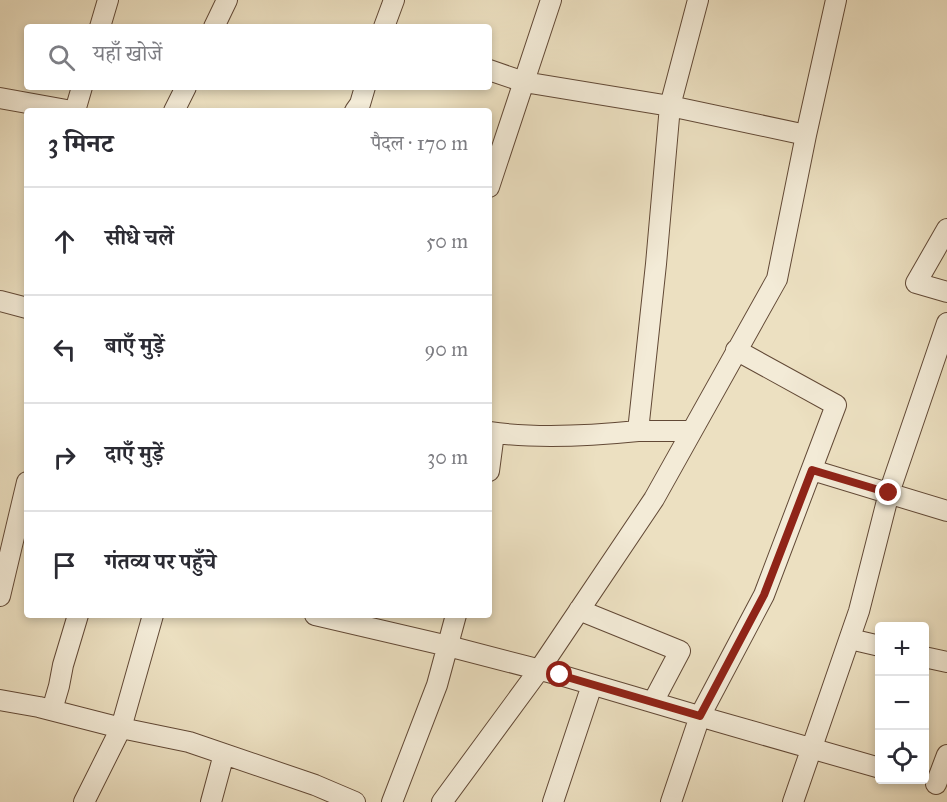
<!DOCTYPE html>
<html lang="hi">
<head>
<meta charset="utf-8">
<style>
	body { margin:0; font-family:"IM FELL Great Primer","Noto Serif Devanagari",serif; background:#f2f2f3; color:#2b2b33 }
	.controls { position:absolute; right:18px; bottom:18px; display:grid; overflow:hidden; border-radius:6px; box-shadow:0 3px 9px #0003 }
	.controls button { width:54px; height:54px; display:grid; place-items:center; padding:0; border:0; border-bottom:2px solid #e1e1e2; background:#fff; color:#2b2b33; font:30px sans-serif }
	.stop { position:absolute; width:18px; height:18px; margin:-14px; border:4px solid #8f2418; border-radius:50%; background:#fff }
	.stop.end { background:#8f2418; border-color:#fff; box-shadow:0 2px 6px #0008 }
	.list { margin:0; padding:0; list-style:none }
	h2 { display:flex; justify-content:space-between; align-items:center; height:78px; margin:0; padding:0 24px; font-size:26px }
	h2 small { font-size:20px; font-weight:400; color:#7c7c81 }
	.list li { display:grid; grid-template-columns:39px 1fr auto; gap:18px; align-items:center; box-sizing:border-box; height:108px; padding:0 24px; border-top:2px solid #e1e1e2 }
	.list b { display:block; font-size:22px; white-space:nowrap }
	.list em { font-size:20px; font-style:normal; color:#7c7c81 }
	.icon { flex:none; width:33px; height:33px; fill:none; stroke:currentColor; stroke-width:2; stroke-linecap:round; stroke-linejoin:round }
	.map { position:relative; flex:none; width:947px; height:802px; overflow:hidden }
	.search { position:absolute; background:#fff; box-shadow:0 3px 9px #0003; left:24px; top:24px; width:468px; height:66px; display:flex; align-items:center; gap:15px; box-sizing:border-box; padding:0 21px; border-radius:6px; color:#7c7c81; font-size:22px }
	.panel { position:absolute; background:#fff; box-shadow:0 3px 9px #0003; left:24px; top:108px; width:468px; height:510px; border-radius:6px }
	.map>svg:first-child { display:block }
</style>
</head>
<body>
<div class="map">
<svg width="947" height="802" viewBox="0 0 947 802">
	<rect width="100%" height="100%" fill="#ece0c1"/>
	<filter id="stains"><feTurbulence type="fractalNoise" baseFrequency=".00333" numOctaves="4"/><feColorMatrix values="0 0 0 0 .2 0 0 0 0 .09 0 0 0 0 .02 0 0 0 .5 -.17"/></filter>
	<radialGradient id="worn" r=".72"><stop offset=".6" stop-color="#630" stop-opacity="0"/><stop offset="1" stop-color="#630" stop-opacity=".3"/></radialGradient>
	<g fill="none" stroke-linecap="round" stroke-linejoin="round">
		<defs>
			<path id="street" d="M100,27L108,0
				M214,27L227,0
				M384,27L394,0
				M489,70L524,82L670,106L806,135
				M0,98L72,111
				M75,111L82,87
				M174,111L186,87
				M355,111L360,104L365,87
				M489,187L551,0
				M947,229L916,283L947,292
				M0,301L27,308
				M692,431H638L656,264L670,106L698,0
				M489,432C537,439 589,436 638,431
				M812,470L947,511
				M489,471L494,433
				M0,596L27,482
				M579,610L680,651L653,702
				M315,615L448,646L560,675L716,721L880,768
				M850,639L880,646
				M924,657L947,662
				M0,700L39,707L121,728L189,742L315,785L355,802
				M52,710L59,686L63,665L78,615
				M936,784L947,755
				M84,802L121,728L153,615
				M211,802L224,754
				M392,802L437,685L456,615
				M442,802L539,670L654,499L777,279L806,135L836,0
				M553,802L592,685
				M671,802L700,716L764,595L836,405L736,350
				M793,802L859,611L889,493L947,323"/>
		</defs>
		<use href="#street" stroke="#624936" stroke-width="22"/>
		<use href="#street" stroke="#f3ebd7" stroke-width="20"/>
	</g>
	<g fill="none" stroke-linecap="round" stroke-linejoin="round">
		<path stroke="#8f2418" stroke-width="8" d="M560,675L700,716L764,595L812,470L889,493"/>
	</g>
	<rect width="100%" height="100%" filter="url(#stains)"/>
	<rect width="100%" height="100%" fill="url(#worn)"/>
</svg>
<div class="controls">
<button>+</button>
<button>−</button>
<button><svg class="icon" aria-label="locate" viewBox="0 0 24 24"><circle cx="12" cy="12" r="6"/><path d="M12 2v4M12 18v4M2 12h4M18 12h4"/></svg></button>
</div>
<div class="stop" style="left:560px;top:675px"></div>
<div class="stop end" style="left:889px;top:493px"></div>
<div class="search"><svg class="icon" aria-label="search" viewBox="0 0 24 24"><circle cx="10" cy="10" r="6"/><path d="M15 15l6 6"/></svg>यहाँ खोजें</div>
<section class="panel">
<h2>3 मिनट<small>पैदल · 170 m</small></h2>
<ul class="list">
<li><svg class="icon" aria-label="ahead" viewBox="0 0 24 24"><path d="M12 20V5M6 11l6-6 6 6"/></svg><div><b>सीधे चलें</b></div><em>50 m</em></li>
<li><svg class="icon" aria-label="left" viewBox="0 0 24 24"><path d="M17 20v-9H6M10 6l-5 5 5 5"/></svg><div><b>बाएँ मुड़ें</b></div><em>90 m</em></li>
<li><svg class="icon" aria-label="right" viewBox="0 0 24 24"><path d="M7 20v-9h11M14 6l5 5-5 5"/></svg><div><b>दाएँ मुड़ें</b></div><em>30 m</em></li>
<li><svg class="icon" aria-label="arrive" viewBox="0 0 24 24"><path d="M6 21V4h12l-3 4 3 4H6"/></svg><div><b>गंतव्य पर पहुँचे</b></div></li>
</ul>
</section>
</div>
</body>
</html>
